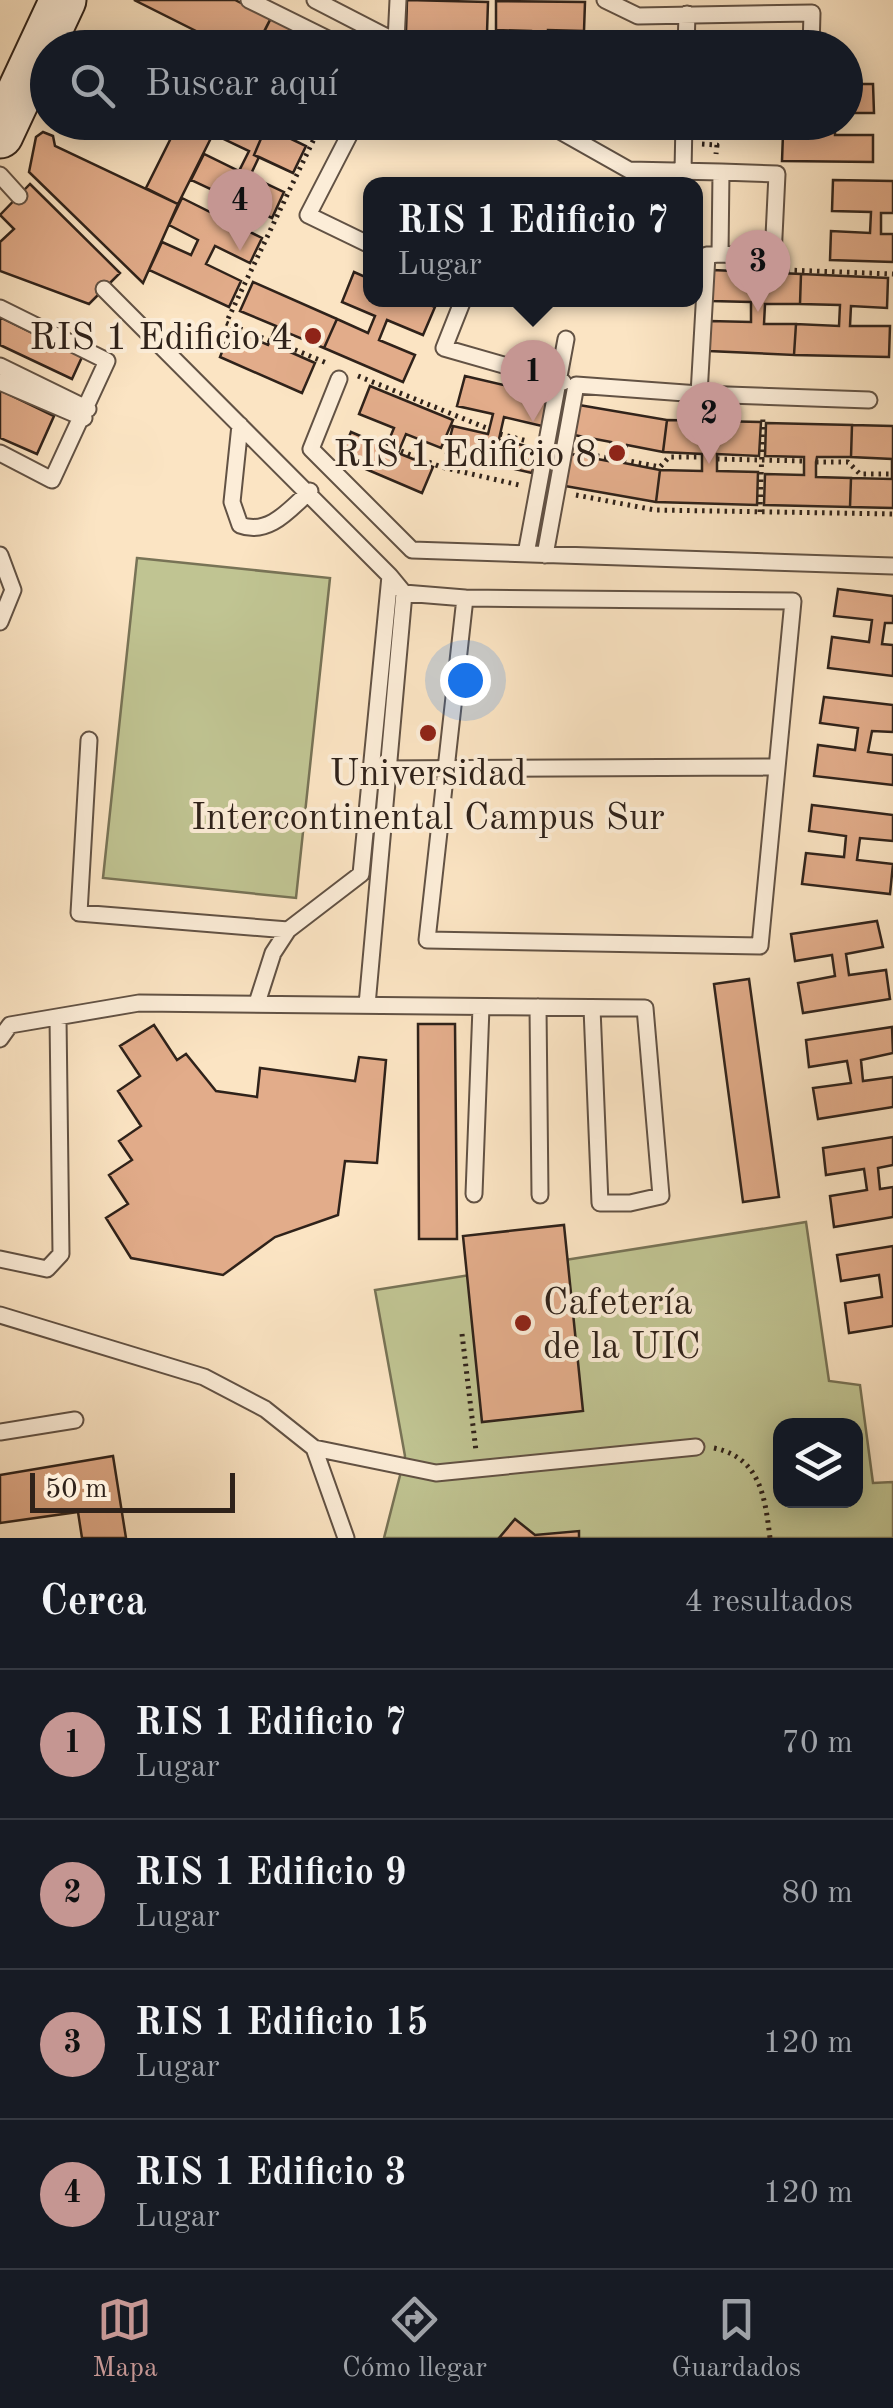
<!DOCTYPE html>
<html lang="es">
<head>
<meta charset="utf-8">
<style>
	body { margin:0; font-family:"Old Standard TT",serif; background:#20242c; color:#f1f3f6 }
	.controls { position:absolute; right:30px; bottom:30px; display:grid; overflow:hidden; border-radius:20px; box-shadow:0 5px 25px #0003 }
	.controls button { width:90px; height:90px; display:grid; place-items:center; padding:0; border:0; border-bottom:2px solid #363941; background:#171b24; color:#f1f3f6; font:50px sans-serif }
	.scale { position:absolute; left:30px; bottom:25px; width:205px; box-sizing:border-box; padding-left:10px; border:5px solid #2f221a; border-top:0; font-size:28px; line-height:35px; white-space:nowrap; color:#2f221a; -webkit-text-stroke:8px #fcedd8; paint-order:stroke }
	.you { position:absolute; left:465px; top:680px; width:35px; height:35px; margin:-25px; border:8px solid #fff; border-radius:50%; background:#1a73e8; box-shadow:0 0 0 15px #1a73e833 }
	.badge { display:grid; place-items:center; width:65px; height:65px; border-radius:50%; background:#c59692; color:#111; font-size:32px; font-weight:700 }
	.pin { position:absolute; translate:-50% -82px; filter:drop-shadow(0 2px 5px #0008) }
	.pin::after { content:''; position:absolute; top:52px; width:35px; height:30px; background:inherit; clip-path:polygon(0 0,100% 0,50% 100%) }
	.popup { position:absolute; left:363px; top:177px; width:340px; height:130px; box-sizing:border-box; display:grid; place-content:center; border-radius:20px; background:#171b24; filter:drop-shadow(0 2px 8px #0005); font-size:32px; white-space:nowrap; color:#9ea1a6 }
	.popup b { font-size:38px; color:#f1f3f6 }
	.popup::after { content:''; position:absolute; left:50%; top:100%; margin-left:-20px; border:20px solid transparent; border-top-color:#171b24 }
	.list { margin:0; padding:0; list-style:none }
	h2 { display:flex; justify-content:space-between; align-items:center; height:130px; margin:0; padding:0 40px; font-size:42px }
	h2 small { font-size:32px; font-weight:400; color:#9ea1a6 }
	.list li { display:grid; grid-template-columns:65px 1fr auto; gap:30px; align-items:center; box-sizing:border-box; height:150px; padding:0 40px; border-top:2px solid #363941 }
	.list b { display:block; font-size:38px; white-space:nowrap }
	.list p { margin:0; font-size:32px; white-space:nowrap; color:#9ea1a6 }
	.list em { font-size:32px; font-style:normal; color:#9ea1a6 }
	.icon { flex:none; width:55px; height:55px; fill:none; stroke:currentColor; stroke-width:2; stroke-linecap:round; stroke-linejoin:round }
	.map { position:relative; flex:none; width:893px; height:1538px; overflow:hidden }
	.search { position:absolute; background:#171b24; box-shadow:0 5px 25px #0003; left:30px; right:30px; top:30px; height:110px; display:flex; align-items:center; gap:25px; box-sizing:border-box; padding:0 35px; border-radius:55px; color:#9ea1a6; font-size:38px }
	.sheet { height:730px; background:#171b24 }
	nav { display:flex; justify-content:space-around; align-items:center; box-sizing:border-box; height:140px; border-top:2px solid #363941; background:#171b24; font-size:28px; color:#9ea1a6 }
	nav a { display:grid; justify-items:center; gap:5px }
	nav .on { color:#c59692 }
	.map>svg:first-child { display:block }
</style>
</head>
<body>
<div class="map">
<svg width="893" height="1538" viewBox="0 0 893 1538">
	<rect width="100%" height="100%" fill="#fbe4c3"/>
	<filter id="stains"><feTurbulence type="fractalNoise" baseFrequency=".002" numOctaves="4"/><feColorMatrix values="0 0 0 0 .2 0 0 0 0 .09 0 0 0 0 .02 0 0 0 .5 -.17"/></filter>
	<radialGradient id="worn" r=".72"><stop offset=".6" stop-color="#630" stop-opacity="0"/><stop offset="1" stop-color="#630" stop-opacity=".3"/></radialGradient>
	<path fill="#c0c492" stroke="#787356" stroke-width="2.5" fill-rule="evenodd" d="M137,558L330,578L296,898L103,878Z
		M806,1222L829,1381L860,1385L873,1483L893,1482V1538H384L405,1456L375,1290ZM780,1426H856V1500H780Z"/>
	<path fill="#e2ac8a" stroke="#2f221a" stroke-width="2.5" d="M134,0H235L271,18L256,48H230Z
		M407,0L488,2L487,33L406,31Z
		M496,1L585,2L584,31L548,30V48H531V31L496,30Z
		M271,18L329,48L257,45Z
		M696,32L785,33V48H696Z
		M846,84H873L874,113H846Z
		M179,122H219L178,204L146,188Z
		M219,122H257L306,146L293,173L259,157L250,176L284,192L272,218L191,180L204,154L239,171L249,151L213,134Z
		M581,122H669V130L581,128Z
		M824,122H835V135H873V162L782,161L783,134H824Z
		M266,127L306,146L293,173L254,155Z
		M43,132L53,136L55,146L178,204L143,283L29,172L36,137Z
		M833,180L893,181V213H881V234H893V262L830,260L831,231L870,233L871,212L832,211Z
		M30,184L120,273L89,304L0,271V242L14,229L0,215Z
		M182,198L262,238L250,263L215,246L206,264L241,281L229,307L149,270L162,242L191,255L198,240L169,225Z
		M712,270L801,274L800,304H765L764,324H796L794,355L709,351L710,321L751,322V302L711,301Z
		M354,272L370,279V300H418L435,307L423,335L387,320L379,340L415,355L403,382L324,348L337,319L368,333L375,316L342,302Z
		M801,274L888,278L887,308L851,306L850,326H890L889,357L794,355L796,324L839,326L840,305L800,304Z
		M253,282L337,319L324,348L286,332L279,347L315,363L302,393L220,357L231,329L268,345L270,341L276,326L240,311Z
		M0,317L82,357L72,379L0,345Z
		M465,376L550,396L542,426L504,417L499,439L537,449L532,473L446,453L453,426L488,434L493,414L457,406Z
		M370,386L453,420L441,448L406,434L398,453L433,467L422,493L340,458L351,432L386,447L394,428L359,414Z
		M0,390L54,416L37,454L0,438Z
		M579,405L667,420L663,452L627,445L624,463L660,470L656,502L565,486L571,454L608,461L611,442L574,435Z
		M667,420L761,422L759,456L717,454V471L758,472L757,505L656,502L660,470L702,471V454L663,452Z
		M766,423L852,425L851,457H817L816,462V477L851,478L850,507L764,505L765,474L804,475V457L765,456Z
		M852,425L893,426V508L850,507L851,478L892,479V459L851,457Z
		M838,589L893,596V623H885L882,644L893,645V676L828,668L832,637L869,642L872,620L834,616Z
		M824,697L893,705V732L872,731L868,752L893,755V785L814,776L818,745L855,750L858,728L820,723Z
		M812,805L893,815V841L860,838L857,860L893,864L890,894L802,884L806,853L844,857L846,836L809,831Z
		M877,921L883,947L846,954L849,975L886,970L890,999L803,1013L798,983L835,976L832,955L795,961L791,934Z
		M749,979L779,1197L743,1202L714,984Z
		M418,1024H455L457,1239H419Z
		M154,1025L177,1060L186,1054L216,1091L257,1097L260,1068L355,1081L359,1057L386,1060L377,1163L345,1161L338,1215L275,1237L223,1275L131,1258L106,1218L128,1204L109,1175L132,1160L119,1141L141,1126L118,1091L140,1076L120,1046Z
		M892,1027L893,1053L861,1060L863,1081L893,1077V1107L818,1119L813,1088L851,1083L847,1061L809,1067L806,1040Z
		M893,1137V1165L878,1168L880,1189L893,1187V1217L834,1227L830,1196L867,1190L864,1169L826,1175L823,1148Z
		M564,1225L583,1411L482,1422L463,1236Z
		M893,1246V1326L849,1333L845,1303L882,1297L879,1275L841,1281L837,1255Z
		M113,1456L126,1538H82L78,1512L0,1523V1475Z
		M515,1519L535,1535L579,1531V1538H499Z"/>
	<g fill="none" stroke-linecap="round" stroke-linejoin="round">
		<defs>
			<path id="service" d="M249,0L346,48
				M315,0L408,48
				M605,0L638,16L812,13L811,48
				M396,41L398,0
				M156,48L158,42
				M686,48L687,14
				M106,122L116,127L118,122
				M356,122L308,215L370,245
				M544,122L629,170L721,172L720,254L707,255L699,394L576,385L545,555
				M683,171L684,122
				M0,175L19,196
				M720,254L773,257L777,174L721,172
				M104,289L390,576
				M463,300L444,348L563,382
				M0,308L107,361L52,480L0,453
				M0,366L88,409
				M339,379L311,449L412,550L893,566
				M0,382L84,418
				M699,394L869,400
				M240,425L232,502L240,525C269,536 290,509 310,491
				M526,554L566,339
				M0,555L13,590L0,622
				M404,593L465,598L793,601L760,946L427,940L465,598
				M89,740L79,913L288,930
				M378,769L774,767
				M257,1003L273,953L288,930L361,874L390,576L404,593L367,1005
				M538,1007L540,1195
				M0,1039L10,1025L139,1003L645,1008L661,1196L630,1203H600L592,1008
				M474,1194L481,1007
				M0,1259L47,1269L61,1254L58,1017
				M0,1315L204,1377L265,1409L314,1448L346,1538
				M0,1432L75,1420
				M314,1448L436,1473L696,1447"/>
			<path id="secondary" d="M0,135L63,0"/>
		</defs>
		<use href="#service" stroke="#625244" stroke-width="19"/>
		<use href="#secondary" stroke="#2f221a" stroke-width="49"/>
		<path stroke="#2f221a" stroke-width="5" stroke-dasharray="2.5 5" stroke-linecap="butt" d="M702,144L717,145L716,154
			M787,270L893,274
			M270,341L226,323L322,122
			M281,344L329,364
			M358,376L489,429
			M500,434L527,441
			M401,451L441,467L519,485
			M582,453L608,458
			M717,459L804,461
			M624,460L660,467L669,457H702
			M816,462H848L860,474H892
			M576,495L655,510L893,514
			M760,512L763,415
			M462,1334L476,1451
			M714,1448C761,1458 765,1498 770,1538"/>
		<use href="#service" stroke="#fcedd8" stroke-width="15"/>
		<use href="#secondary" stroke="#fcedd8" stroke-width="45"/>
	</g>
	<g fill="#8f2418" stroke="#fcedd8" stroke-width="4">
		<circle cx="313" cy="336" r="10"/>
		<circle cx="617" cy="453" r="10"/>
		<circle cx="428" cy="733" r="10"/>
		<circle cx="523" cy="1323" r="10"/>
	</g>
	<g text-anchor="middle" stroke-width="8" stroke-linejoin="round" paint-order="stroke">
		<g font-size="38" fill="#2f221a" stroke="#fcedd8" text-anchor="end">
			<text x="293" y="349">RIS 1 Edificio 4</text>
			<text x="597" y="466">RIS 1 Edificio 8</text>
			<text x="428" y="785" text-anchor="middle">Universidad<tspan x="428" dy="44">Intercontinental Campus Sur</tspan></text>
			<text x="543" y="1314" text-anchor="start">Cafetería<tspan x="543" dy="44">de la UIC</tspan></text>
		</g>
	</g>
	<rect width="100%" height="100%" filter="url(#stains)"/>
	<rect width="100%" height="100%" fill="url(#worn)"/>
</svg>
<div class="controls">
<button><svg class="icon" aria-label="layers" viewBox="0 0 24 24"><path d="M12 4l9 5-9 5-9-5zM3 14l9 5 9-5"/></svg></button>
</div>
<div class="scale">50 m</div>
<div class="you"></div>
<div class="pin badge" style="left:533px;top:422px">1</div>
<div class="popup"><b>RIS 1 Edificio 7</b>Lugar</div>
<div class="pin badge" style="left:709px;top:464px">2</div>
<div class="pin badge" style="left:758px;top:312px">3</div>
<div class="pin badge" style="left:240px;top:251px">4</div>
<div class="search"><svg class="icon" aria-label="search" viewBox="0 0 24 24"><circle cx="10" cy="10" r="6"/><path d="M15 15l6 6"/></svg>Buscar aquí</div>
</div>
<section class="sheet">
<h2>Cerca<small>4 resultados</small></h2>
<ul class="list">
<li><span class="badge">1</span><div><b>RIS 1 Edificio 7</b><p>Lugar</p></div><em>70 m</em></li>
<li><span class="badge">2</span><div><b>RIS 1 Edificio 9</b><p>Lugar</p></div><em>80 m</em></li>
<li><span class="badge">3</span><div><b>RIS 1 Edificio 15</b><p>Lugar</p></div><em>120 m</em></li>
<li><span class="badge">4</span><div><b>RIS 1 Edificio 3</b><p>Lugar</p></div><em>120 m</em></li>
</ul>
</section>
<nav>
<a class="on"><svg class="icon" aria-label="map" viewBox="0 0 24 24"><path d="M3 6l6-2 6 2 6-2v14l-6 2-6-2-6 2zM9 4v14M15 6v14"/></svg>Mapa</a>
<a><svg class="icon" aria-label="directions" viewBox="0 0 24 24"><path d="M12 3l9 9-9 9-9-9zM9 14v-3h6M13 9l2 2-2 2"/></svg>Cómo llegar</a>
<a><svg class="icon" aria-label="saved" viewBox="0 0 24 24"><path d="M7 4h10v16l-5-4-5 4z"/></svg>Guardados</a>
</nav>
</body>
</html>
